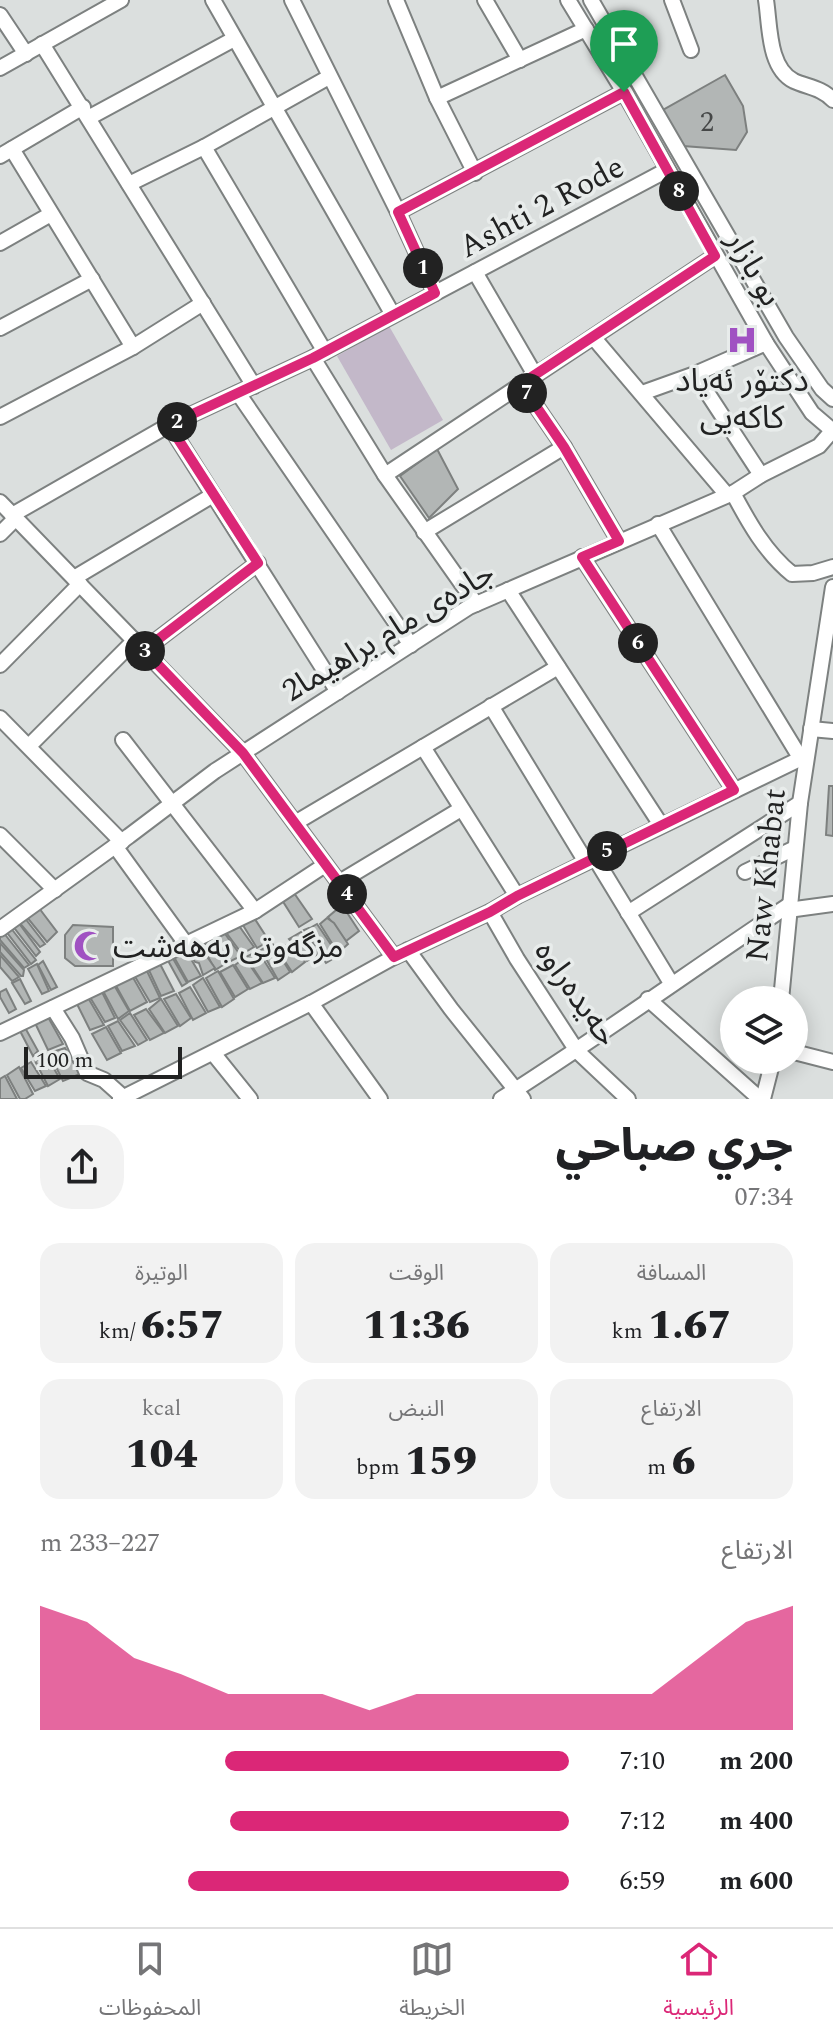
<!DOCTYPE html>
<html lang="ar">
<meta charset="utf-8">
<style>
:root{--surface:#fff;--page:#f2f2f2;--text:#202124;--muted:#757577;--line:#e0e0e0;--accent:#db2777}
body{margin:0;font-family:Spectral,"Noto Sans Arabic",serif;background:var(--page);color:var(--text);direction:rtl;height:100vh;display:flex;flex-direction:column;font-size:30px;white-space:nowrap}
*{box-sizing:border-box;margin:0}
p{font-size:26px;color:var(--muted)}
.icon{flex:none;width:44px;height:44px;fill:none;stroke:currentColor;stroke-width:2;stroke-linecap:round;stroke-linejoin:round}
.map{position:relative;height:1099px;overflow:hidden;direction:ltr}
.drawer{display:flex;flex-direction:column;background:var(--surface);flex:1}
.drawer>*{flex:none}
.controls{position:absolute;left:720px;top:986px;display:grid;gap:16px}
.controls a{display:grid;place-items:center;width:88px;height:88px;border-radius:50%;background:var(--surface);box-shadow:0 4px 20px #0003;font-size:40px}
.scale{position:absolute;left:24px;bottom:20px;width:158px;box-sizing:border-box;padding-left:8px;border:4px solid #212222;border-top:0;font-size:22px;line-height:28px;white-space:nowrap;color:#212222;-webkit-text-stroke:6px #e8eceb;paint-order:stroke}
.pin{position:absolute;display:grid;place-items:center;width:68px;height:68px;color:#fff;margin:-82px -34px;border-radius:50% 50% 50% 0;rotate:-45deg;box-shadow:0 0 8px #0007}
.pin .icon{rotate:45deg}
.km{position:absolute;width:40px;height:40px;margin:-20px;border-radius:50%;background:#222;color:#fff;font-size:22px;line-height:40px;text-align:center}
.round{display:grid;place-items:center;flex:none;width:84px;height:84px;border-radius:32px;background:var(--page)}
.head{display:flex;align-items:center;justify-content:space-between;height:136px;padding:0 40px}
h1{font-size:44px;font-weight:800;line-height:60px}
.figures{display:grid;grid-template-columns:repeat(3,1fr);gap:12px;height:136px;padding:8px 40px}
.figures div{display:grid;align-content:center;border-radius:20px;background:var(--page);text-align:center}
.figures b{font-size:40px;font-weight:800}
.figures small{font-size:22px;font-weight:400}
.figures p{font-size:22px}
.chart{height:224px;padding:16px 40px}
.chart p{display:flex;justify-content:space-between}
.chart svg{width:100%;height:144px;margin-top:8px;fill:var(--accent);opacity:.7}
ul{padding:0 40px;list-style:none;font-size:26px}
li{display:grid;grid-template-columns:128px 96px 1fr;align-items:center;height:60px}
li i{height:20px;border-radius:10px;background:var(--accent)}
.menu{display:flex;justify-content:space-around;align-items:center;height:112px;border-top:2px solid var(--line);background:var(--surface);font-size:22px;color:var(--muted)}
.menu a{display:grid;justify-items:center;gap:4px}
.menu .selected{color:var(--accent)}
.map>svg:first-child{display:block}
.green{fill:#c3b8c9}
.building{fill:#b2b6b5;stroke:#7d807f;stroke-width:2}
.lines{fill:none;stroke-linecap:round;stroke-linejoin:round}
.minor-casing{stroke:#7d8180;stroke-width:18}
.minor{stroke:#fff;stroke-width:14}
.route-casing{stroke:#fff;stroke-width:16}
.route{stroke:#db2777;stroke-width:10}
.labels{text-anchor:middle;stroke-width:7;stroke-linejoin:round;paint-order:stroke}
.number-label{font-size:28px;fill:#454747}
.street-label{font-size:32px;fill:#212222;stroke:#e8eceb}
.poi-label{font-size:32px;fill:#212222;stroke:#e8eceb}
</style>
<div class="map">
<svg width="833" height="1099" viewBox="0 0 833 1099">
<rect width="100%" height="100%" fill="#dbdfde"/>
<!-- green -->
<path class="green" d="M389,326L443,420L391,450L337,356Z"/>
<!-- building -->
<g class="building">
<path d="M725,75L743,106L747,132L736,150L683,146L663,110Z"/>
<path d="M437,449L458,489L429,518L400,476Z"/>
<path d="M829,786H833V836L826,835Z"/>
<path d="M294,893L312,919L299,927L282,900Z"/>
<path d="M342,905L359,931L346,941L328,917Z"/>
<path d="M39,908L57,932L47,942L26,916Z"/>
<path d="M253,916L269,941L257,948L241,922Z"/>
<path d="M24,917L45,944L40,947L18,921Z"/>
<path d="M327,918L334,923L348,944L338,953L320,924Z"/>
<path d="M18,922L40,952L36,956L12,925Z"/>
<path d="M237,923L254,947L242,954L225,931Z"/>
<path d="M317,924L336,952L330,956L310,928Z"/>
<path d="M73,925L113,927V966H75L65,958V935Z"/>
<path d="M10,927L36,960L31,964L5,930Z"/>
<path d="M309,928L331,960L326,963L304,930Z"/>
<path d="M223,931L241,956L227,963L212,936Z"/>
<path d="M3,932L29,965L24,968L0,940V933Z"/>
<path d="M301,932L318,954L307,961L289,939Z"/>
<path d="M213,941L225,964L215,970L202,945Z"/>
<path d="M291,942L305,962L292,972L278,951Z"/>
<path d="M0,943L24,970L23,976H21L0,952Z"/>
<path d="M272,943L290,972L278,980L261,950Z"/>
<path d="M198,944L215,968L203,975L199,963L195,962L187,949Z"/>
<path d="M258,951L275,978L263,983L246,957Z"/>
<path d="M188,954L201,976L188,982L174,957Z"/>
<path d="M0,955L7,963L19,977L12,981L0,967Z"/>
<path d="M171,955L187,983L182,986L166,957Z"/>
<path d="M245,958L262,983L250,989L235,965Z"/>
<path d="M43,961L57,987L51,990L38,965Z"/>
<path d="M159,962L174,991L161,996L147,966Z"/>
<path d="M37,964L49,991L42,994L28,969Z"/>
<path d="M233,965L248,989L235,997L220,972Z"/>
<path d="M146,969L160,998L150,1002L134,975Z"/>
<path d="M218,971L234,999L222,1007L206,978Z"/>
<path d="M131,974L147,1002L130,1011L115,984Z"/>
<path d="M203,978L220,1007L208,1012L193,985Z"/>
<path d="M20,979L31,1001L25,1004L12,983Z"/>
<path d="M114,985L129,1011L118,1019L102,989Z"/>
<path d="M190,987L206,1013L193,1020L179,993Z"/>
<path d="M6,989L16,1009L9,1013L0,997V992Z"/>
<path d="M101,990L115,1018L105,1022L88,994Z"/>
<path d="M176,994L191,1018L180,1026L164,999Z"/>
<path d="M87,996L104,1025L90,1030L75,1000Z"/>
<path d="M161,999L178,1026L165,1033L149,1009Z"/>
<path d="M146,1009L164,1033L150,1040L134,1015Z"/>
<path d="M130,1013L147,1040L138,1045L120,1020Z"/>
<path d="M48,1017L63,1044L48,1050L35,1023Z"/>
<path d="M118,1021L135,1046L122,1051L108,1026Z"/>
<path d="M23,1024L38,1051L33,1056L18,1027Z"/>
<path d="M106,1027L121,1053L107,1060L92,1034Z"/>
<path d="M65,1048L80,1074L63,1081L49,1053Z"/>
<path d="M46,1055L60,1079L48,1086L35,1061Z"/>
<path d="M31,1062L46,1086L35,1091L21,1068Z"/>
<path d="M19,1067L33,1094L25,1099H20L7,1075Z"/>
<path d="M5,1076L17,1099H0V1079Z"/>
</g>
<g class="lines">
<!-- minor casing -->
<g class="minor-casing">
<g id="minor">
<path d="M213,0L393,315"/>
<path d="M292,0L398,212L435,293"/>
<path d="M396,0L437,98L475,173"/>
<path d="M485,0L520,60"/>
<path d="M568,0L624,92L766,343L812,413L833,431"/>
<path d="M591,0L786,337L822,389L833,399"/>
<path d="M672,0L691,50"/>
<path d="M766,0C770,25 768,68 794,81C807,87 822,88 833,100"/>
<path d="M0,15L26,54"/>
<path d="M42,44L254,386"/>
<path d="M0,68L121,0"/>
<path d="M437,98L586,29"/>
<path d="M90,117L234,39"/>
<path d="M204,147L325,352"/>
<path d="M12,149L133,347"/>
<path d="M0,156L83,107"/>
<path d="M129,184L204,147L329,77"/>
<path d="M398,212L624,92"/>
<path d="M0,243L51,214"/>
<path d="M475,272L535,375"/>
<path d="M0,328L92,279"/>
<path d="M593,337L727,495"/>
<path d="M313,358L385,475L476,604"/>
<path d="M695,374L761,475"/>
<path d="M521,384L564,447L619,541"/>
<path d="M238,393L411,645"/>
<path d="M642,393L695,374L766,343"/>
<path d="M0,417L133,347L203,303"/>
<path d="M169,425L338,692"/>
<path d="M385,475L715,256"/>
<path d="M733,493C749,523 765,552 792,574L813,573L833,567"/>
<path d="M0,502L243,753L394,957"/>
<path d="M12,515L169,425L313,358L667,170"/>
<path d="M658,524L801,759"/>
<path d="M424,532L564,447"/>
<path d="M0,534L16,518"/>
<path d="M582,557L734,790"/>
<path d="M74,578L213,495"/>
<path d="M508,590L661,825"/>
<path d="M144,650L258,563"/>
<path d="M0,665L80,584"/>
<path d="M491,706L586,862"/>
<path d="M0,718L122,842"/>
<path d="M811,729L833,731"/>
<path d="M29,746L135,640"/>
<path d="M423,747L517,896"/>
<path d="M295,823L558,667"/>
<path d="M0,835L55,890"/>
<path d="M115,846L186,944"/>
<path d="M595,858L671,983"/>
<path d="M745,872L795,848"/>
<path d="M338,883L461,809"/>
<path d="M788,910L833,904"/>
<path d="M255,911L325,865"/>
<path d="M490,912L517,959L577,1051L628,1099"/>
<path d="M628,913L800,803"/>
<path d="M0,929L129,836L215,771L469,607L733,493L761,475L819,446L832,431"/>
<path d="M408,950L451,1009L523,1099"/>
<path d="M648,999L760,1099"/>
<path d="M781,1000L800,803L833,587"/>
<path d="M311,1003L380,1099"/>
<path d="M53,1008L72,1038L87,1073L104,1080L123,1097"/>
<path d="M0,1033L255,911L123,740"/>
<path d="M794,1052L833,1062"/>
<path d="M213,1053L250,1099"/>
<path d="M120,1099L311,1003L394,957L490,912L517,896L806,756"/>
<path d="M501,1099C599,1037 693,969 789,905"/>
<path d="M763,1099L773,1060"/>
</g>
</g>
<!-- minor -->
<use href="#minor" class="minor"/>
</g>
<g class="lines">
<!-- route casing -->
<g class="route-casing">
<path id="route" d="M624,92L715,256L521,384L564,447L619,541L582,557L734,790L517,896L490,912L394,957L243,753L144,650L258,563L169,425L313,358L435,293L398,212Z"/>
</g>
<!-- route -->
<use href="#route" class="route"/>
</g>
<!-- icons -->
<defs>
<g id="hospital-bare" transform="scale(2.4)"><path d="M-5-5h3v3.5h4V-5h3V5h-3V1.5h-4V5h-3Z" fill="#a051c2" stroke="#e8eceb" stroke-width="2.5" paint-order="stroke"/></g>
<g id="mosque-bare" transform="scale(2.4)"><path d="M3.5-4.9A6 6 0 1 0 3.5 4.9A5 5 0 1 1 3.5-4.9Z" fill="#a051c2" stroke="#e8eceb" stroke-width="2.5" paint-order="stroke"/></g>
</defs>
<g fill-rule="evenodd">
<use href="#hospital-bare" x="742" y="340"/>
<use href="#mosque-bare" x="89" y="946"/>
</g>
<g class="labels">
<!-- number labels -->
<g class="number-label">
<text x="707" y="131">2</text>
</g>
<!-- street labels -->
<g class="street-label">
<text transform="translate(541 206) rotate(-28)" y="11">Ashti 2 Rode</text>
<text transform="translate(755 268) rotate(61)" y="11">بو بازار</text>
<text transform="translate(388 631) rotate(-31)" y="11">جادەی مام براهیما2</text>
<text transform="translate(765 875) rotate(-84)" y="11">Naw Khabat</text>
<text transform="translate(577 993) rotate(55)" y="11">حەیدەراوە</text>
</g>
<!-- poi labels -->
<g class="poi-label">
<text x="742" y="391">دکتۆر ئەیاد<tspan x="742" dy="37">کاکەیی</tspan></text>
<text x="113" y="957" text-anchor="start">مزگەوتی بەهەشت</text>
</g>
</g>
</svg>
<div class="controls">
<a><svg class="icon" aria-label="layers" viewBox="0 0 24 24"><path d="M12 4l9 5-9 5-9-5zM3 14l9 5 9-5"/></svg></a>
</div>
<div class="scale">100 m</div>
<div class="pin" style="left:624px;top:92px;background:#1e9e55"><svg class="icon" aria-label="arrive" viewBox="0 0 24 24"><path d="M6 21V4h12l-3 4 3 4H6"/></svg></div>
<b class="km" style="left:423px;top:268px">1</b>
<b class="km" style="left:177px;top:422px">2</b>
<b class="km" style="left:145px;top:651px">3</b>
<b class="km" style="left:347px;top:894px">4</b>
<b class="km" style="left:607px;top:851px">5</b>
<b class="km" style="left:638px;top:643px">6</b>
<b class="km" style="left:527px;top:393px">7</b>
<b class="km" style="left:679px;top:191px">8</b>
</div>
<section class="drawer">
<div class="head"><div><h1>جري صباحي</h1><p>07:34</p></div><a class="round"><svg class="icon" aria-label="share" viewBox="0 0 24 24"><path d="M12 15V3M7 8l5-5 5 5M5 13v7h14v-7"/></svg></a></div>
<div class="figures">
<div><p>المسافة</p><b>1.67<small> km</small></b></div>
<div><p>الوقت</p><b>11:36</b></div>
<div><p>الوتيرة</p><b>6:57<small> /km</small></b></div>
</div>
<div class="figures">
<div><p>الارتفاع</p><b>6<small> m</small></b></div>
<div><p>النبض</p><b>159<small> bpm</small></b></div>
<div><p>kcal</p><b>104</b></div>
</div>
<div class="chart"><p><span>الارتفاع</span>227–233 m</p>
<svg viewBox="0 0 160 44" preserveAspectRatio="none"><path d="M0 44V6L10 11L20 22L30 27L40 33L50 33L60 33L70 38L80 33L90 33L100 33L110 33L120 33L130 33L140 22L150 11L160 6V44z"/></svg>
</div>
<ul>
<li><b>200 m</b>7:10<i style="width:65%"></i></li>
<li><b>400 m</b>7:12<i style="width:64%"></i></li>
<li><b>600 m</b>6:59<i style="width:72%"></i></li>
</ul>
</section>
<nav class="menu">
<a class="selected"><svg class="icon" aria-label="home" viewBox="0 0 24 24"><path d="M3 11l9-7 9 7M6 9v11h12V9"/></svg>الرئيسية</a>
<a><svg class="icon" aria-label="map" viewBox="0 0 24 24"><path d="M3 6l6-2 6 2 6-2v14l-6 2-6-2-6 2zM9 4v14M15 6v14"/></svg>الخريطة</a>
<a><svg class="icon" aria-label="saved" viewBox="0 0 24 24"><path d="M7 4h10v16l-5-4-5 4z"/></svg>المحفوظات</a>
</nav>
